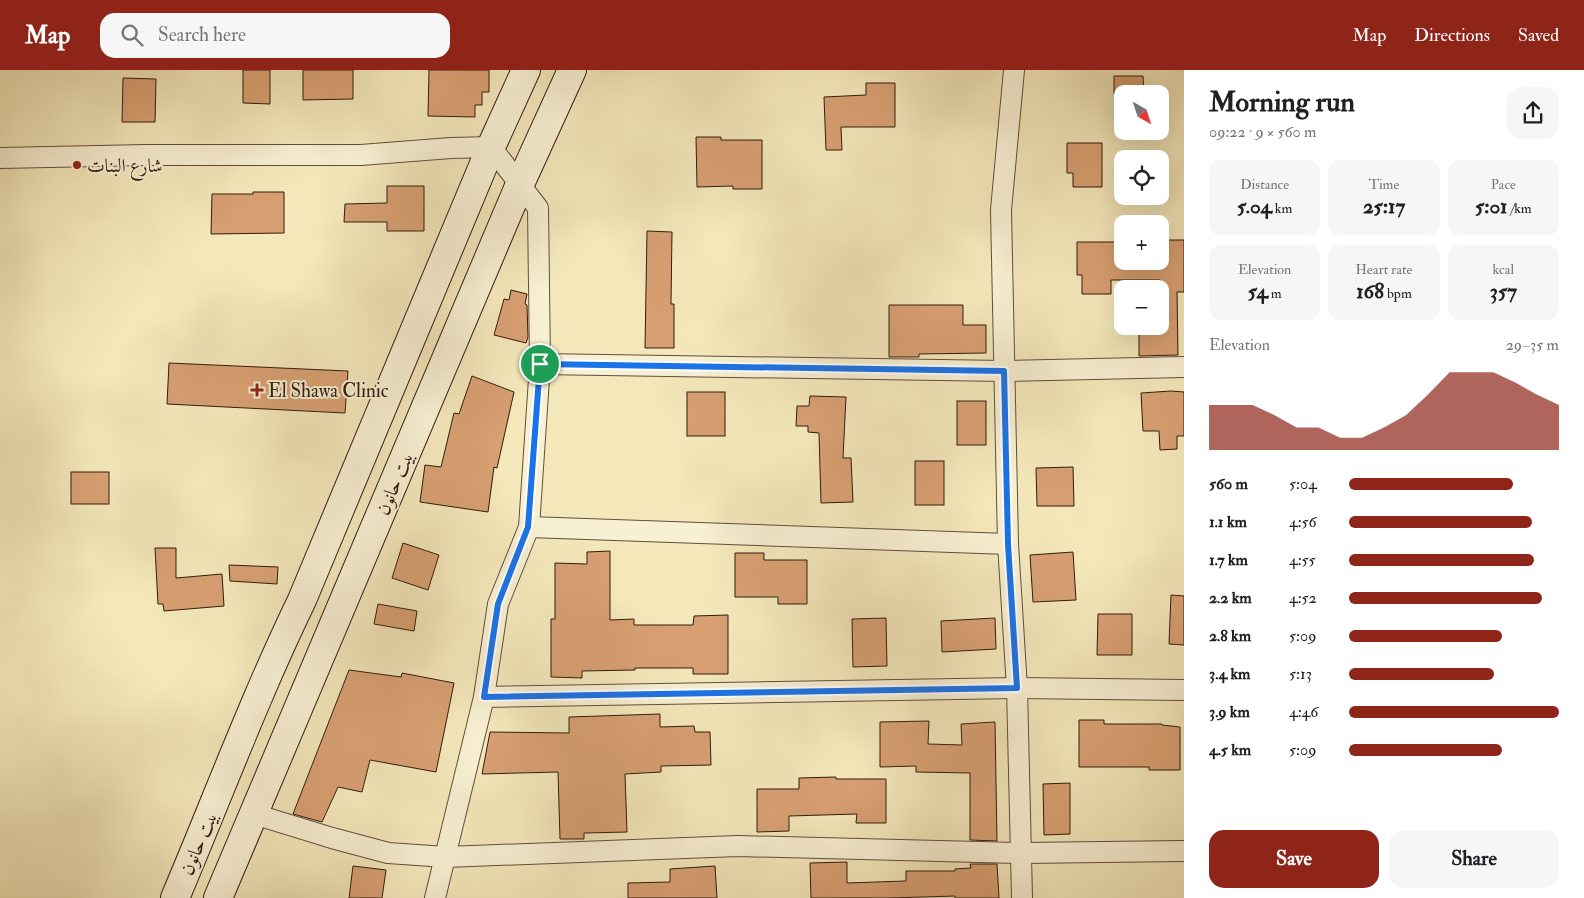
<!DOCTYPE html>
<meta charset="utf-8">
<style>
:root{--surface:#fff;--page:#f6f6f6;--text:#202124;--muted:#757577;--accent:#8f2418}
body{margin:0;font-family:"IM FELL Double Pica",Amiri,serif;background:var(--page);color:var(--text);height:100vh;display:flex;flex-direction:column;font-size:19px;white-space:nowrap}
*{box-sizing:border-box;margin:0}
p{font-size:16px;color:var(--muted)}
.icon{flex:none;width:28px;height:28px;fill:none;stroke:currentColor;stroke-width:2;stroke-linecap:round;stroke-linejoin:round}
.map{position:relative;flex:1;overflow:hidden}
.panel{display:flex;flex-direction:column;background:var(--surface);width:400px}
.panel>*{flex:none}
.needle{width:32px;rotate:141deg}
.controls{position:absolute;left:1114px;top:15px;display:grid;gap:10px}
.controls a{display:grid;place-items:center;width:55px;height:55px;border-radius:10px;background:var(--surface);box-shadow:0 5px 20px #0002;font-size:25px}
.pin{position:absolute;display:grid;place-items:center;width:42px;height:42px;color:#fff;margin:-21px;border:2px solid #fff;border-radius:50%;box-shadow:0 1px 5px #0007}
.round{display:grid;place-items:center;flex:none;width:52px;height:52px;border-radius:15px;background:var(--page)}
.headline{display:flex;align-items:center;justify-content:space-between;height:85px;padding:0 25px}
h1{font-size:28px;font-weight:700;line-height:38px}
.metrics{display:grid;grid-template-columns:repeat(3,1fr);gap:8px;height:85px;padding:5px 25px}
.metrics div{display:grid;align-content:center;border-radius:12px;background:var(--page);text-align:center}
.metrics b{font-size:21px;font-weight:700}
.metrics small{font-size:14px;font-weight:400}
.metrics p{font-size:14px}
.chart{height:140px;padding:10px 25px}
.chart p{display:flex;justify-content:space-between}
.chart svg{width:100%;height:90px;margin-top:5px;fill:var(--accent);opacity:.7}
.cta{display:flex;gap:10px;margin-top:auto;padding:10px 25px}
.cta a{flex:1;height:58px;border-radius:15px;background:var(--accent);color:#fff;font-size:20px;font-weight:700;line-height:58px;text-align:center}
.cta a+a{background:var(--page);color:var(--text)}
ul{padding:0 25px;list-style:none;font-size:16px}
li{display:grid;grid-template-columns:80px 60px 1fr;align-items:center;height:38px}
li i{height:12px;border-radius:6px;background:var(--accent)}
header{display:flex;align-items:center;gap:30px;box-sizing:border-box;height:70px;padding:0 25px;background:var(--accent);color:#fff}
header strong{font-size:24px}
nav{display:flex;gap:28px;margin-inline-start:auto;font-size:18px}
.search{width:350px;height:45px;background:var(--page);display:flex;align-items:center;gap:12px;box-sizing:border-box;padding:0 18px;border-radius:15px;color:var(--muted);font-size:19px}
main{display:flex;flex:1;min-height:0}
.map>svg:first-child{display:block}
.building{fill:#d8a072;stroke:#301a11}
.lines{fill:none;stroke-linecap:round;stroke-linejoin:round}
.street-casing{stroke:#614e3c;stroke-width:22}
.secondary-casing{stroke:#301a11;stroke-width:30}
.street{stroke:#f8f0d3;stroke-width:20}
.secondary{stroke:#f8f0d3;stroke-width:28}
.route-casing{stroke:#fff;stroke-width:10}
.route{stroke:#1a73e8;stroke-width:6}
.poi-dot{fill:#8f2418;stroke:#f8f0d3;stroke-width:2}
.labels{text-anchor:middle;stroke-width:4;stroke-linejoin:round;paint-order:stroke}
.poi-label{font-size:19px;fill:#301a11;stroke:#f8f0d3;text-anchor:start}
.street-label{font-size:19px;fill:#301a11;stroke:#f8f0d3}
</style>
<header>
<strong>Map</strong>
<div class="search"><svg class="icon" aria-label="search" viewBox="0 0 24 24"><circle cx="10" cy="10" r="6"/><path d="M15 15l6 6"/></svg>Search here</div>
<nav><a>Map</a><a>Directions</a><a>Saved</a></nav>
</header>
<main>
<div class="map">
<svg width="1184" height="828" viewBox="0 0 1184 828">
<rect width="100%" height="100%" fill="#f4e8bb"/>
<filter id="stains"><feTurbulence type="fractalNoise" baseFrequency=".004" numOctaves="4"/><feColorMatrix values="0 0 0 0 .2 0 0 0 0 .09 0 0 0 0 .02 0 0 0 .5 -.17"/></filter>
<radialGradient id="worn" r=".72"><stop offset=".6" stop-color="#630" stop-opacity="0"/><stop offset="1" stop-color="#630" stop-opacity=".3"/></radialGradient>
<!-- building -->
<g class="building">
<path d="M243,0H270V34L243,33Z"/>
<path d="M303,0H353V29L303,30Z"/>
<path d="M429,0H489V22H482V35H475V47L428,46Z"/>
<path d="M1114,6H1143L1144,24H1114Z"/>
<path d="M123,8L156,9L155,52H122Z"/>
<path d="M866,13H895V57H841L842,80H826L824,27L866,25Z"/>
<path d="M696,67H721V70H762V119H733V116L697,117Z"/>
<path d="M1067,73H1102V117H1073V103H1067Z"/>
<path d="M387,116H424V161H387V152H344L345,134L387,133Z"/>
<path d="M253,122H284V163L211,164L212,124H253Z"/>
<path d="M647,161L672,162L671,234H674V278H645Z"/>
<path d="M1167,170H1184V222H1177L1178,285L1139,286V256H1160V210H1111V224H1082V205H1077V172H1122V191H1164V189H1167Z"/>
<path d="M511,220L527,224L525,234L527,235L528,267L526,273L494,265L504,229L509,230Z"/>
<path d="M889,235H963V255H986V283L919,284V287H889Z"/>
<path d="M169,293L348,301L345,343L167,334Z"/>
<path d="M472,306L514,322L497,398L494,397L488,442L420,432L425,395L441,397L454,343L459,344Z"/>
<path d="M1171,321L1184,322V366H1177V379L1160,380L1159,361H1143L1141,323Z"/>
<rect x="687" y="322" width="38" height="44"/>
<path d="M810,326L846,327L843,388H851L853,432L821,433L819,363L808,362V356H796L797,336H809Z"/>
<rect x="957" y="331" width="29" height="44"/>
<rect x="915" y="391" width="29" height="44"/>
<path d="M1073,397L1074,436H1037L1036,398Z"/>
<rect x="71" y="402" width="38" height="32"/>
<path d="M403,473L439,485L428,520L392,508Z"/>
<path d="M155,478H176V508L222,504L224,536L164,541L163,534H158Z"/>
<path d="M610,481V550L634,549V555H693L694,546L728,545V604H693V598H635V600L582,601V608L551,607V549H555V493L587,494V482Z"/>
<path d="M1073,482L1076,530L1033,532L1030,485Z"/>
<path d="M735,483H764V490H807V534H778V527H735Z"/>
<path d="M229,495L278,497L277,514L230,511Z"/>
<path d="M1171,525L1184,526V575L1169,574Z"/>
<path d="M378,534L417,541L414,561L374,554Z"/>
<path d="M1098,544H1132V585H1097Z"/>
<path d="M886,548L887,596L853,597L852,549Z"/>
<path d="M995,548L996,579L942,582L941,551Z"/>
<path d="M349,600L401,607L402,603L454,613L436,702L370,690L362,722L338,717L322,752L293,744Z"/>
<path d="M660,644V657L694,656L695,662H710L711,695L661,696V702L625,704L627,762L584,763V769H560L558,702L482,704L490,662L569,663V647Z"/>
<path d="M1079,650H1104V654H1162V655L1180,657V700H1149V697H1079Z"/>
<path d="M929,651L928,674L962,675L961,654L995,652L997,771L970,770V703L916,702V696L880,697V652Z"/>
<path d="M836,707V709H886V753H856L857,744L789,746V761L757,762V719H799V708Z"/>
<path d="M1070,713V764L1044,765L1043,714Z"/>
<path d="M847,792V813L906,811V801H955V799L971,798L970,794H997L999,828H955V826L890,828H811L810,793Z"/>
<path d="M353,796L386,800L382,828H349Z"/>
<path d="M715,796L717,828H628V813L670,812V799Z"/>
</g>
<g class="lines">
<!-- street casing -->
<g class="street-casing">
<g id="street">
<path d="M1014,0L1001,140L1008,474L1017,618L1022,828"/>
<path d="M0,88L146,85H361L451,78L491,77L538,138L540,294L529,457L498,534L484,627L435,828"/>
<path d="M540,294L1004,301L1184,297"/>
<path d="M529,457L1008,474"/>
<path d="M484,627L1017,618L1184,620"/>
<path d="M254,744L332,768L388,783L446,787L738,776L1022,783L1184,781"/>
</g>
</g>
<!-- secondary casing -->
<g class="secondary-casing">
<g id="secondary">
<path d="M175,828C217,729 255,627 302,530L491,77L526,0"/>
<path d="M218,828L520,114L572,0"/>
</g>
</g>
<!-- street -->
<use href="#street" class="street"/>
<!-- secondary -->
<use href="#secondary" class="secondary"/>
</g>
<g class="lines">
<!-- route casing -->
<g class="route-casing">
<path id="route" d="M540,294L1004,301L1008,474L1017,618L484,627L498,534L528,457Z"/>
</g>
<!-- route -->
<use href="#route" class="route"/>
</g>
<!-- markers -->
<g class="poi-dot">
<circle cx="77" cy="95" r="5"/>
<path d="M254.5 312.5h5v5h5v5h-5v5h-5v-5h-5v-5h5z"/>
</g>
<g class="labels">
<!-- poi labels -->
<g class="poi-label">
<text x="87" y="102">شارع البنات</text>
<text x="268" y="327">El Shawa Clinic</text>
</g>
<!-- street labels -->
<g class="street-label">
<text transform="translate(394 413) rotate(-67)" y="7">بيت حانون</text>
<text transform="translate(198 773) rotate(-67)" y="7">بيت حانون</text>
</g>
</g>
<rect width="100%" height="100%" filter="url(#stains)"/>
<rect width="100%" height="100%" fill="url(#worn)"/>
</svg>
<div class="controls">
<a><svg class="needle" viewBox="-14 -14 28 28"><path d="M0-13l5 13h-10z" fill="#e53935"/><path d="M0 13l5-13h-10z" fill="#757577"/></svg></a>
<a><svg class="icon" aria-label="locate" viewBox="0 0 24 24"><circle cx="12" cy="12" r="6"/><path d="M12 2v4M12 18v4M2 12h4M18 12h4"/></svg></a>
<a>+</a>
<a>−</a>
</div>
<div class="pin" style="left:540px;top:294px;background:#1e9e55"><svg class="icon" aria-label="arrive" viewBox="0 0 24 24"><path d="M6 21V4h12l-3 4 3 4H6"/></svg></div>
</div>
<section class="panel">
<div class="headline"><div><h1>Morning run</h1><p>09:22 · 9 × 560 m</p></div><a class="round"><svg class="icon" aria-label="share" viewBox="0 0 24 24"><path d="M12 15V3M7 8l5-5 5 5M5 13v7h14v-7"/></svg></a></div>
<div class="metrics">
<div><p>Distance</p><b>5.04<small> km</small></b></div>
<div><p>Time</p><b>25:17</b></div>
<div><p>Pace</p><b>5:01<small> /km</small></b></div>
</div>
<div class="metrics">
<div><p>Elevation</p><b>54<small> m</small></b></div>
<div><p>Heart rate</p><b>168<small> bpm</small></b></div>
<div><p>kcal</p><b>357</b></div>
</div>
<div class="chart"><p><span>Elevation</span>29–35 m</p>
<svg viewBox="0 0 160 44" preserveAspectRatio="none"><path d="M0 44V22L10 22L20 22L30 27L40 33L50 33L60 38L70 38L80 33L90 27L100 17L110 6L120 6L130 6L140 11L150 17L160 22V44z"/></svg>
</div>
<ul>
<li><b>560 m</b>5:04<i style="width:78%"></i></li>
<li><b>1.1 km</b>4:56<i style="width:87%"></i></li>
<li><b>1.7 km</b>4:55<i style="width:88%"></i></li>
<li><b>2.2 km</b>4:52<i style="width:92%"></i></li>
<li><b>2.8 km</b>5:09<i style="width:73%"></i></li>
<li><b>3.4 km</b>5:13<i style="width:69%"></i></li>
<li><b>3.9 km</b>4:46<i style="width:100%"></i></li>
<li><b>4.5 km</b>5:09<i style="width:73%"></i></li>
</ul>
<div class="cta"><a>Save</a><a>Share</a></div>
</section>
</main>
